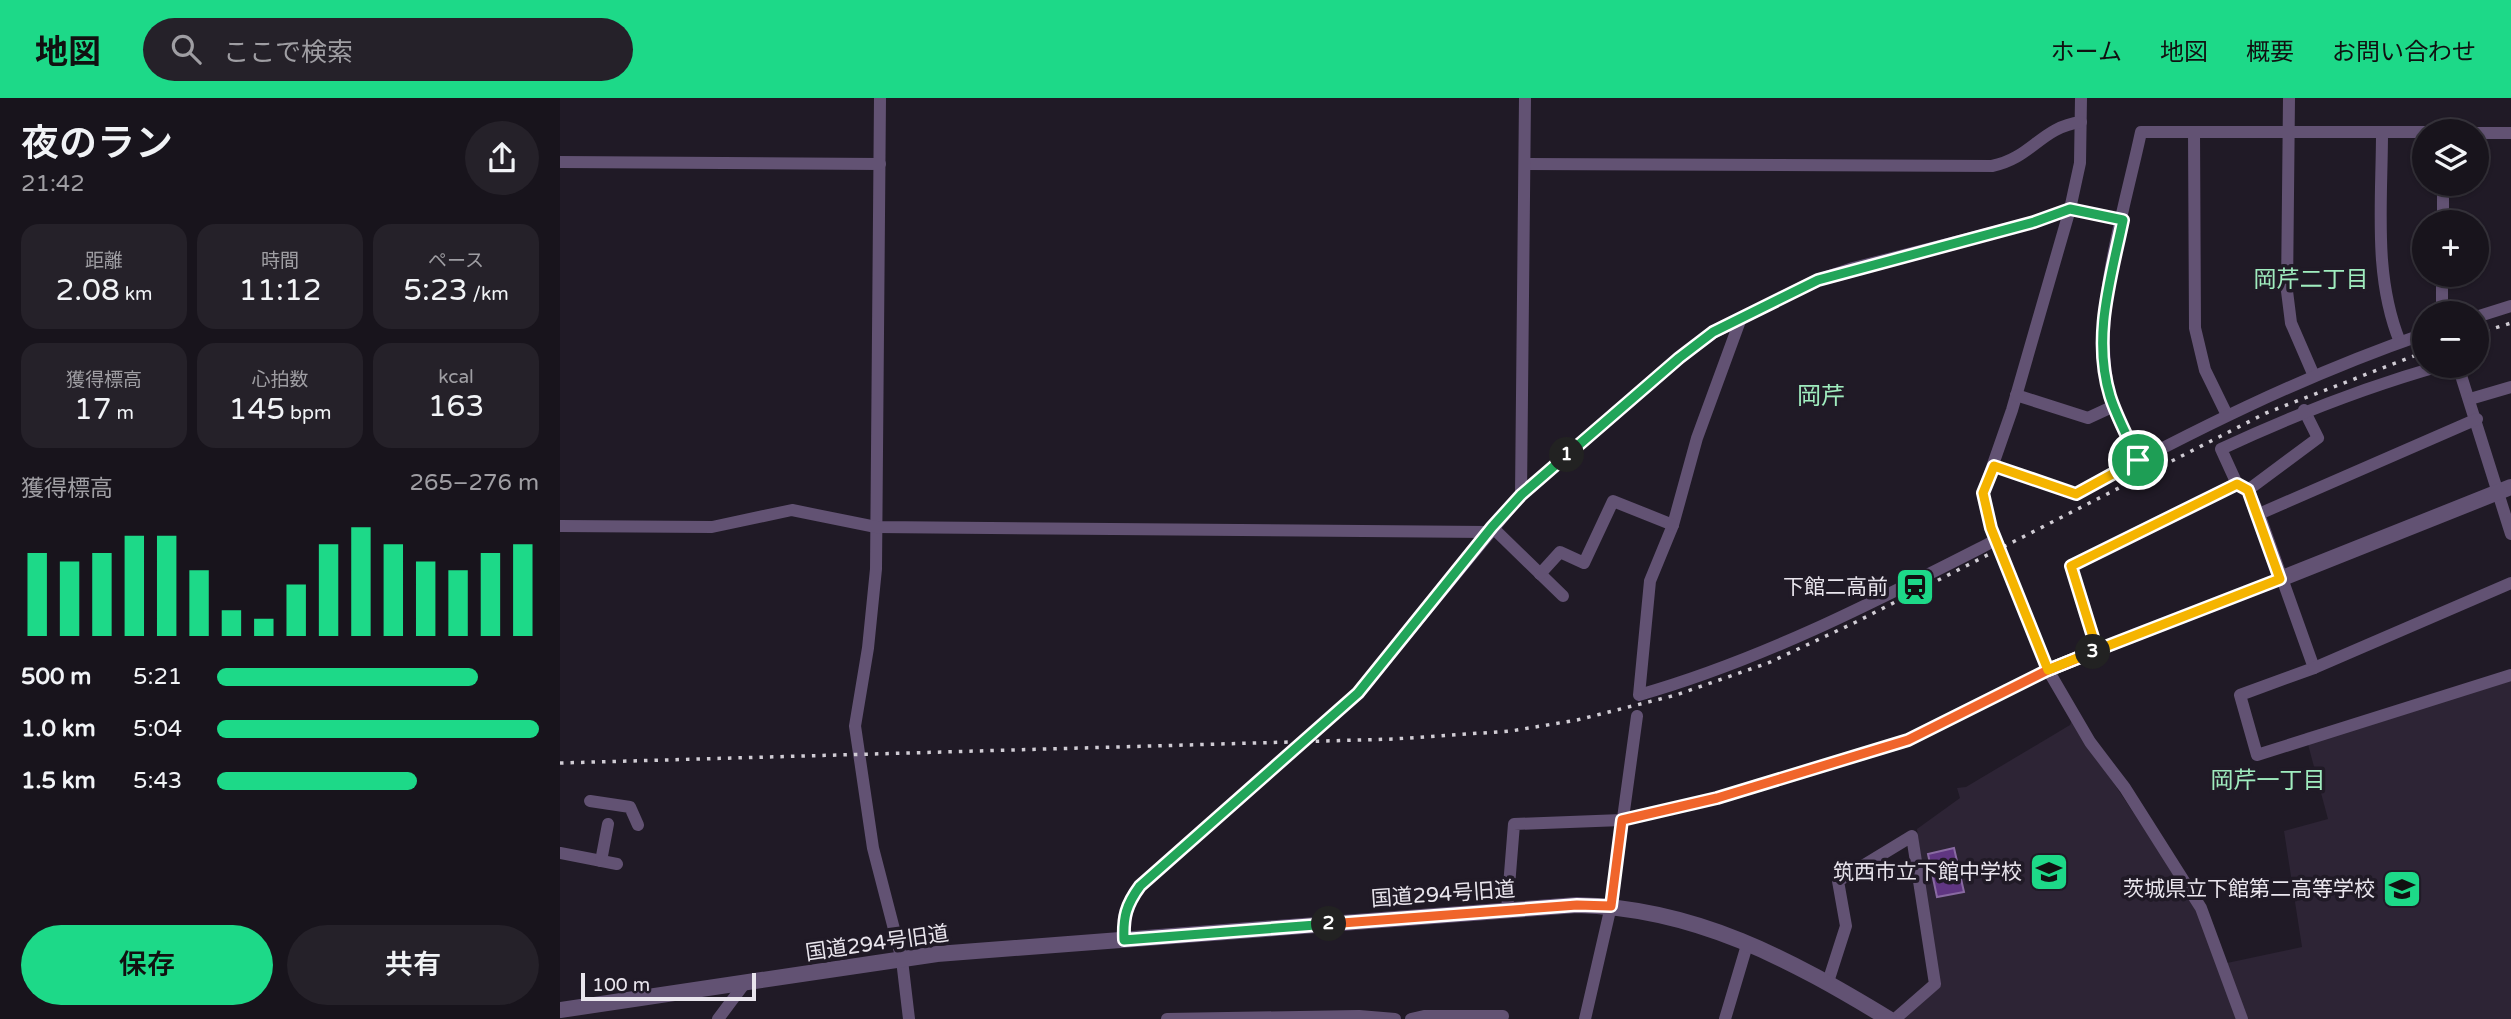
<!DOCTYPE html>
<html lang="ja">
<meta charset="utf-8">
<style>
:root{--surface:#18141c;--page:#252129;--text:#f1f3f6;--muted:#9f9ea3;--line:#36333b;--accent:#1dd988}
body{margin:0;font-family:"Varela Round","Noto Sans JP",sans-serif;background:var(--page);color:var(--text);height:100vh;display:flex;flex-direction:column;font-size:26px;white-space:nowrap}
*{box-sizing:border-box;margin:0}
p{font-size:23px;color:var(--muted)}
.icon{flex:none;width:38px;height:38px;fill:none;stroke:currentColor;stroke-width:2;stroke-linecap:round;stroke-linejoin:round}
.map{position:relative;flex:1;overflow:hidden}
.panel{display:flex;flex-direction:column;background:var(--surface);width:560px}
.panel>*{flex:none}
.controls{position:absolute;left:1852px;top:21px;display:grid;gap:14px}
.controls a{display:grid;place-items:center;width:77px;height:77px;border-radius:50%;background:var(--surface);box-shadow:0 2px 5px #0004,0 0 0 2px var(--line);font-size:35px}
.scale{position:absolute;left:21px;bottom:18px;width:175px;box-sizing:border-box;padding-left:7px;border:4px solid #e9e5ed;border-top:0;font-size:19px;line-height:24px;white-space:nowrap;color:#e9e5ed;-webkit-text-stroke:5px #201a26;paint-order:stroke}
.pin{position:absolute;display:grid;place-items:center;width:60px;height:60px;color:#fff;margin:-30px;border:4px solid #fff;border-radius:50%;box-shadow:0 2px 7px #0007}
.km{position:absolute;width:35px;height:35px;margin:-18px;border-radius:50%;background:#222;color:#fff;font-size:19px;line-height:35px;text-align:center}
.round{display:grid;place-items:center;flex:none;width:74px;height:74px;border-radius:37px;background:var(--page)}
.summary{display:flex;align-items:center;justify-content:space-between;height:119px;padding:0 21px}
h1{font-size:38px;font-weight:600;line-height:52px}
.figures{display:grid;grid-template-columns:repeat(3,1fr);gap:10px;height:119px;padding:7px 21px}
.figures div{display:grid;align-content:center;border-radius:18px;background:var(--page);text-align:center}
.figures b{font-size:30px;font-weight:600}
.figures small{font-size:19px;font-weight:400}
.figures p{font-size:19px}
.chart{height:196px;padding:14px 21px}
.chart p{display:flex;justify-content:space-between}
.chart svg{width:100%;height:126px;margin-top:7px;stroke:var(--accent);stroke-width:6}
.button{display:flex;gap:14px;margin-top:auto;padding:14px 21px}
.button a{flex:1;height:80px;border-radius:42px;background:var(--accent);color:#111;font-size:28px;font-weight:600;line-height:80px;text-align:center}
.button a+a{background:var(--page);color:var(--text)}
ul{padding:0 21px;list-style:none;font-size:23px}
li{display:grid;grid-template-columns:112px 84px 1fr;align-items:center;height:52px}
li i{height:18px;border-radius:9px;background:var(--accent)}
header{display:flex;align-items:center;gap:42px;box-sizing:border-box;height:98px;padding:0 35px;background:var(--accent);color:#111}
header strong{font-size:33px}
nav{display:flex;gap:38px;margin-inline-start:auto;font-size:24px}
.search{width:490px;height:63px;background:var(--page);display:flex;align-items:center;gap:18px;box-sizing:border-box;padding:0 24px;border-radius:38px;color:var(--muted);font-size:26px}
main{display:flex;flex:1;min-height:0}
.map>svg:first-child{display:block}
.built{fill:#2d2435}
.water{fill:#603682;stroke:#896aa2;stroke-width:2}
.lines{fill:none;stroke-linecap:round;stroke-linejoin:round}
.minor{stroke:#625273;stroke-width:12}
.tertiary{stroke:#625273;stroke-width:16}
.rail{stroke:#d0ccd4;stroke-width:3.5;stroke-dasharray:3.5 7;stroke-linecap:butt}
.split-1-casing{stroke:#fff;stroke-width:14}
.split-2-casing{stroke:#fff;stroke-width:14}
.split-3-casing{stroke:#fff;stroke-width:14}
.split-4-casing{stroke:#fff;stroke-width:14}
.split-1{stroke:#22a559;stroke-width:9}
.split-2{stroke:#22a559;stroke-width:9}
.split-3{stroke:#f0652b;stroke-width:9}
.split-4{stroke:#f5b400;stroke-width:9}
.labels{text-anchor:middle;stroke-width:7;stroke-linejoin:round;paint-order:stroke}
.poi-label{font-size:21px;fill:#e9e5ed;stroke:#201a26;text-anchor:end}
.street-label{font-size:21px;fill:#e9e5ed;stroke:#201a26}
.neighbourhood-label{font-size:23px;fill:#a0edbf;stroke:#201a26}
.quarter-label{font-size:24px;fill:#a0edbf;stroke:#201a26}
</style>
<header>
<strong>地図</strong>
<div class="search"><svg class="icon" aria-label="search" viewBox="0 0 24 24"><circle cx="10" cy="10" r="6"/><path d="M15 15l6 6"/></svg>ここで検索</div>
<nav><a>ホーム</a><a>地図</a><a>概要</a><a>お問い合わせ</a></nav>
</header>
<main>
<section class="panel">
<div class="summary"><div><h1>夜のラン</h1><p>21:42</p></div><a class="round"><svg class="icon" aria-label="share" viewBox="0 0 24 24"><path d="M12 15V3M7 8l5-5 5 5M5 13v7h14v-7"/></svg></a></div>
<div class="figures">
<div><p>距離</p><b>2.08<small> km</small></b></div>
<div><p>時間</p><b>11:12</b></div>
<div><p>ペース</p><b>5:23<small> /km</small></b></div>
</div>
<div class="figures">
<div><p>獲得標高</p><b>17<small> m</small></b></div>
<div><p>心拍数</p><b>145<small> bpm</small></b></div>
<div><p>kcal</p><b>163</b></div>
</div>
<div class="chart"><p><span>獲得標高</span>265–276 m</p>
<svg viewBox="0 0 160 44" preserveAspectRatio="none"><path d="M5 44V15M15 44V18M25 44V15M35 44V9M45 44V9M55 44V21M65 44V35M75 44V38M85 44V26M95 44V12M105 44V6M115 44V12M125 44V18M135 44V21M145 44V15M155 44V12"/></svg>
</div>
<ul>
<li><b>500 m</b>5:21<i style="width:81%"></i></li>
<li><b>1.0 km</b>5:04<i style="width:100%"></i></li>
<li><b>1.5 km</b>5:43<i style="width:62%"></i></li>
</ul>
<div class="button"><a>保存</a><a>共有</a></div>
</section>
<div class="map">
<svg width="1951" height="921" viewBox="0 0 1951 921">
<rect width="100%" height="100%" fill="#201a26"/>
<!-- built -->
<g class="built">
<path d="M1951,579V921H1685L1667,865L1742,849L1724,733L1768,721L1745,635Z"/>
<path d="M1512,622L1637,811L1676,921H1344L1378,891L1357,731L1400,700L1397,690L1406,689L1510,627Z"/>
</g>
<!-- water -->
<path class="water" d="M1394,750L1404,794L1377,799L1368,756Z"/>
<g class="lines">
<!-- minor -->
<g class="minor">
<path d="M320,0L316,471L308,550L295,628L313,750L342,862L349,921"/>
<path d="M1521,0L1520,65L1510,111L1452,312L1423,395L1431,431L1488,572L1530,644L1565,690L1641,810L1682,921"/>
<path d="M1729,0L1727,193L1731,225L1754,278"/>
<path d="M1634,34L1635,230L1645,272L1667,317"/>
<path d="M1822,34C1822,105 1813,178 1840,244"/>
<path d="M1916,35H1951"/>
<path d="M0,64L320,66"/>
<path d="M966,66L1432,68C1472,60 1481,29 1521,24"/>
<path d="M1883,124V86"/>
<path d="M1882,215V177"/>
<path d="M1916,219L1951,208"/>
<path d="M1181,220L1137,340L1113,427L1090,483L1079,597C1205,561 1320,501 1436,442"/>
<path d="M1898,268L1951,436"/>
<path d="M1456,297L1528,320L1554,308"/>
<path d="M1910,301L1951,289"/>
<path d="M1917,321L1699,416L1754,570L1680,597L1697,657L1951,577"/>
<path d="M1578,362C1568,340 1554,317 1549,293C1531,213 1564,114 1581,34H1864"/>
<path d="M1434,368L1516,396C1628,335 1742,278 1864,236"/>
<path d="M961,397L965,0"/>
<path d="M1699,416L1688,392L1758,340L1744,312"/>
<path d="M0,428L152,429L232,412L316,429L927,434"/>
<path d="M932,429L1003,498"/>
<path d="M980,476L1000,454L1024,465L1053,403L1113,427"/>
<path d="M1537,552L1511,468L1677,386L1661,351C1734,317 1802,290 1880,268"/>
<path d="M1754,570L1951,485"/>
<path d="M30,703L70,709L78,727"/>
<path d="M0,755L57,766"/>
<path d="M41,763L48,726"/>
<path d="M947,813L954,726L1062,722L1157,700L1348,642L1488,572L1720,481"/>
<path d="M564,842C563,819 566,806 580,788L798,595L961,397L1119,260L1153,235L1258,182L1293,170L1474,124L1510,111L1563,122"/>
<path d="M1268,884L1286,828L1278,783L1352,738L1375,886L1335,921"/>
<path d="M158,921L185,885"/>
<path d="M607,921L799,918L835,921"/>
<path d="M851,921L864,918H943L942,921"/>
<path d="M1025,921L1051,808L1077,618"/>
<path d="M1165,921L1187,847"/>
</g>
<!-- tertiary -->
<g class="tertiary">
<path d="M1720,481L1951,389"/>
<path d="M0,912L377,856L1017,807C1136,810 1230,861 1329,921"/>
</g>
<!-- rail -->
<g class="rail">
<path d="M1916,236L1951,225"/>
<path d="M0,665L834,641L951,633L1017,622L1116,597L1208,565L1296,524L1706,315L1864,254"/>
</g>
</g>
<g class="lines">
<!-- split-1 casing -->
<g class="split-1-casing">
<path id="split-1" d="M1007,357L1119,260L1153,234L1258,182L1474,124L1510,111L1563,122C1551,180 1532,239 1550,298C1557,320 1569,341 1578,362"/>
</g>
<!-- split-2 casing -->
<g class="split-2-casing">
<path id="split-2" d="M769,826L564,842C563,819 566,807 580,788L798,595L932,429L961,397L1007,357"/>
</g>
<!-- split-3 casing -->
<g class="split-3-casing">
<path id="split-3" d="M769,826L1017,807L1051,808L1062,722L1157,700L1348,642L1488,572L1533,554"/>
</g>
<!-- split-4 casing -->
<g class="split-4-casing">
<path id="split-4" d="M1533,554L1537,552L1720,481L1688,392L1677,386L1511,468L1537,552L1488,572L1431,430L1423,395L1434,368L1516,396L1578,362"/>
</g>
<!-- split-1 -->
<use href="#split-1" class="split-1"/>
<!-- split-2 -->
<use href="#split-2" class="split-2"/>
<!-- split-3 -->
<use href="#split-3" class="split-3"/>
<!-- split-4 -->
<use href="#split-4" class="split-4"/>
</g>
<!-- icons -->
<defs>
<g id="station-square" transform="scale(2.0125)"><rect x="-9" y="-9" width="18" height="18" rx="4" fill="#1dd988" stroke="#201a26"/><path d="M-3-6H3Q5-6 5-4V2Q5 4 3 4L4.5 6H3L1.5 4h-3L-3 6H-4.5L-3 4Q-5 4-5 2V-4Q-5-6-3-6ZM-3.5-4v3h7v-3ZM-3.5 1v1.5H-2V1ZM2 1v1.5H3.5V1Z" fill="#111"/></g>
<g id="school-square" transform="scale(2.0125)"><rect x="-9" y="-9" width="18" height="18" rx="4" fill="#1dd988" stroke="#201a26"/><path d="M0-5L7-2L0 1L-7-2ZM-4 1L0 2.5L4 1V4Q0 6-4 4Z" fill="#111"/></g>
</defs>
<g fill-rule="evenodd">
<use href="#station-square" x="1355" y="489"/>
<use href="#school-square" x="1489" y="774"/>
<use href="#school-square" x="1842" y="791"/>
</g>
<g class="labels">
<!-- poi labels -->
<g class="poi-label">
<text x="1328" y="496">下館二高前</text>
<text x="1462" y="781">筑西市立下館中学校</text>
<text x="1815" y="798">茨城県立下館第二高等学校</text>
</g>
<!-- street labels -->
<g class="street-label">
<text transform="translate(883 796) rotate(-4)" y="7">国道294号旧道</text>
<text transform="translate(317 845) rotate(-8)" y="7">国道294号旧道</text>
</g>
<!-- neighbourhood labels -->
<g class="neighbourhood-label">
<text x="1751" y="189">岡芹二丁目</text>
<text x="1708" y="690">岡芹一丁目</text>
</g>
<!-- quarter labels -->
<g class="quarter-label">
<text x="1261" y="306">岡芹</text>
</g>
</g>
</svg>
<div class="controls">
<a><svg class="icon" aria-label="layers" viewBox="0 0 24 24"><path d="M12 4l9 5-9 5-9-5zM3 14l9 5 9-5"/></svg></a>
<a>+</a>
<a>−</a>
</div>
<div class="scale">100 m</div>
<div class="pin" style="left:1578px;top:362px;background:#1e9e55"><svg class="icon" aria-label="arrive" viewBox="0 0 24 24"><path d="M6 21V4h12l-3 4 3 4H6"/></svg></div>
<b class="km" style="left:1007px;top:357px">1</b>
<b class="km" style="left:769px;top:826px">2</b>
<b class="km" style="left:1533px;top:554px">3</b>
</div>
</main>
